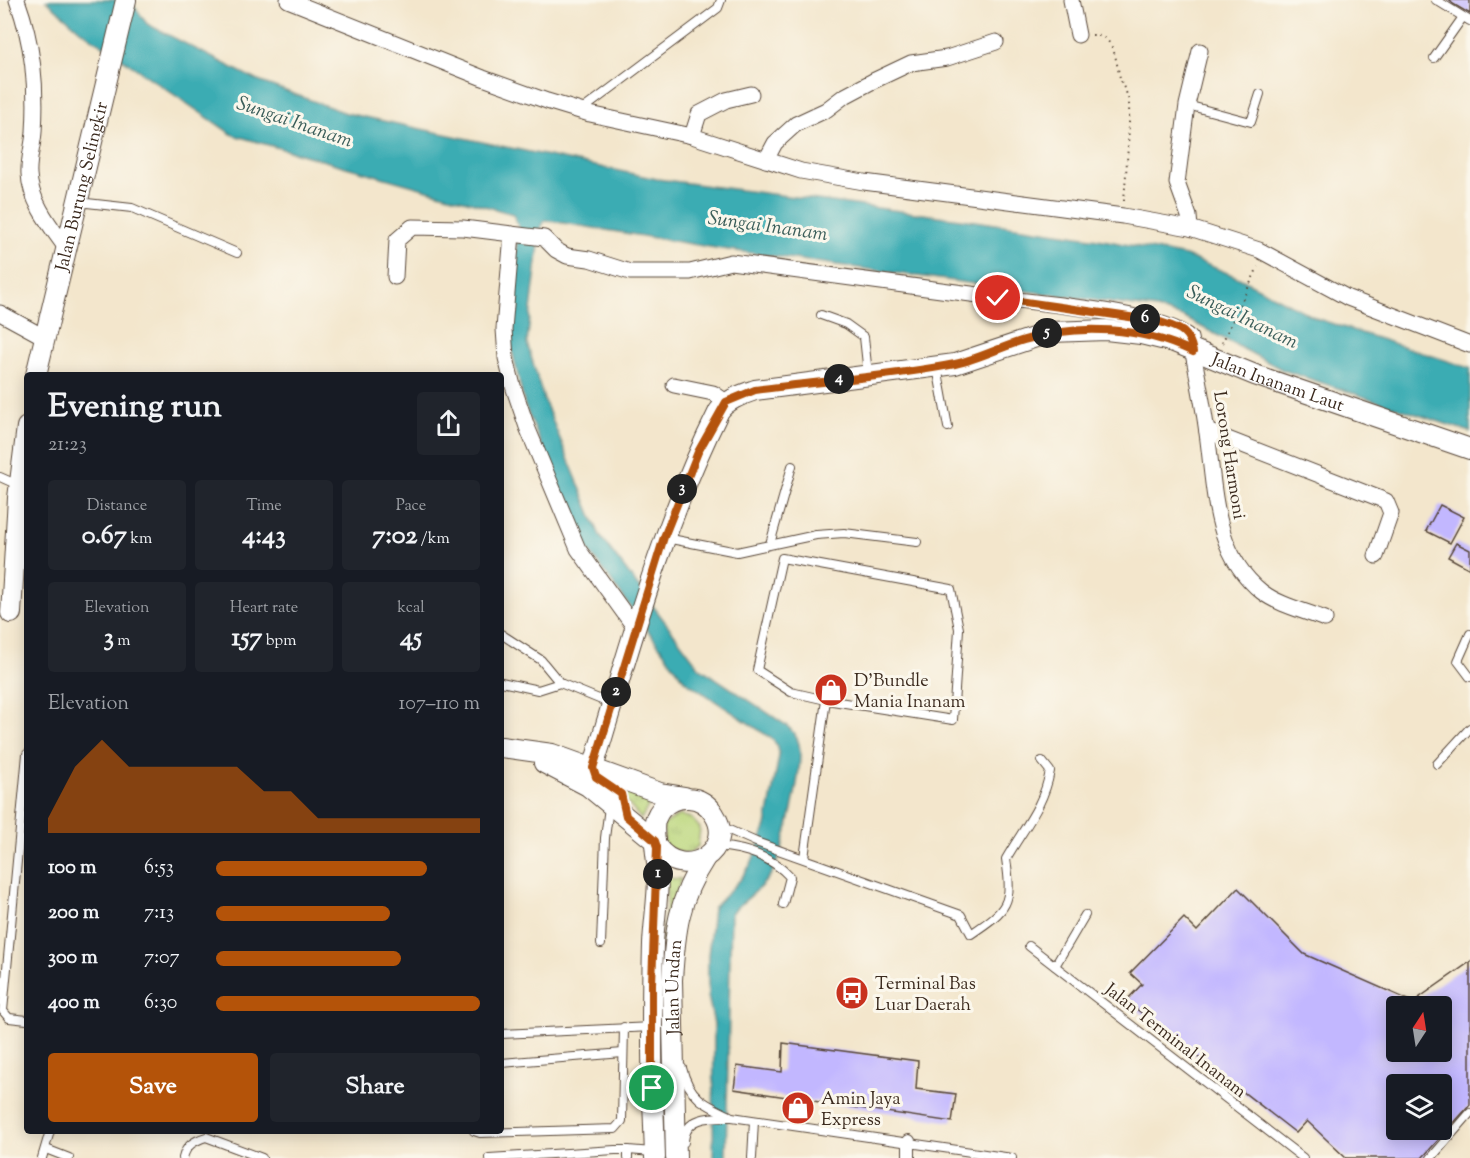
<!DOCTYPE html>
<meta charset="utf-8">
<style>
:root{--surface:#171b24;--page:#20242c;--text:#f1f3f6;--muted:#9ea1a6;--accent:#b45309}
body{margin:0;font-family:"Sorts Mill Goudy",serif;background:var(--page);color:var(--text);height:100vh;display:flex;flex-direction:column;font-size:22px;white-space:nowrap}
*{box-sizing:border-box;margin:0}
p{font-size:20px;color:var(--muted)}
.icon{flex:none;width:33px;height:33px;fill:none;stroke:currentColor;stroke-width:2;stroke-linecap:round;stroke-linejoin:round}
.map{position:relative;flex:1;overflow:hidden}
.side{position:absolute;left:24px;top:372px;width:480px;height:762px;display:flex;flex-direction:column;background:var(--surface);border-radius:6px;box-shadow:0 3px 15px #0003}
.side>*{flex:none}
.needle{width:39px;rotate:12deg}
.tools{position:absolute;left:1386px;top:996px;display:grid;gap:12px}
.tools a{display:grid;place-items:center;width:66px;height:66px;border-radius:6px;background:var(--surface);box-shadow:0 3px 15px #0003;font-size:30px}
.pin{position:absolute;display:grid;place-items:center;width:51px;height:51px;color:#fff;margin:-26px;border:3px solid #fff;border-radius:50%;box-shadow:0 2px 6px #0007}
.km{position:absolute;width:30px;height:30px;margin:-15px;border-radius:50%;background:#222;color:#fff;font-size:16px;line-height:30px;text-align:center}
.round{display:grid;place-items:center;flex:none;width:63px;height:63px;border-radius:6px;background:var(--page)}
.overview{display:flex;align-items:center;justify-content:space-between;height:102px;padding:0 24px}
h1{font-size:33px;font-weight:800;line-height:45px}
.metrics{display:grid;grid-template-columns:repeat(3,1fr);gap:9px;height:102px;padding:6px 24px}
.metrics div{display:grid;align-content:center;border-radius:6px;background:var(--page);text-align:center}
.metrics b{font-size:26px;font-weight:800}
.metrics small{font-size:16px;font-weight:400}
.metrics p{font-size:16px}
.chart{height:168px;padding:12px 24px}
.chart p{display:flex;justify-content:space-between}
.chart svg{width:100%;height:108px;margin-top:6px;fill:var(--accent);opacity:.7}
.action{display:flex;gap:12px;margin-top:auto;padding:12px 24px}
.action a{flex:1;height:69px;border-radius:6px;background:var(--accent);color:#fff;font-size:24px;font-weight:800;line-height:69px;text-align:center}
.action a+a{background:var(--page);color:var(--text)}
ul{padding:0 24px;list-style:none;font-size:20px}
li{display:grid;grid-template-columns:96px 72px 1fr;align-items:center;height:45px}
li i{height:15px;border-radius:8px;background:var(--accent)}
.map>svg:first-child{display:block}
.grass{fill:url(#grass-tufts);stroke:#7c804e;stroke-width:1.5}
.water{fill:#3aacb3;stroke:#3a6b68;stroke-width:1.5}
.building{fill:#c2b7ff;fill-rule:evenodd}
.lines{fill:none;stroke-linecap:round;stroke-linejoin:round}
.service-casing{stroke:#574638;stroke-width:10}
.pedestrian-casing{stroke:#574638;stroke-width:14}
.minor-casing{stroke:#574638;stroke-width:17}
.tertiary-casing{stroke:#574638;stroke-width:22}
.path{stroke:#574638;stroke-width:2;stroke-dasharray:1.5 4.5;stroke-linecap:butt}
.service{stroke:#fff;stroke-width:8}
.pedestrian{stroke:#fff;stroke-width:12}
.minor{stroke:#fff;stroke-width:15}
.tertiary{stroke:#fff;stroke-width:20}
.route-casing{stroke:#fff;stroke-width:12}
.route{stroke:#b45309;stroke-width:8}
.labels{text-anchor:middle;stroke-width:6;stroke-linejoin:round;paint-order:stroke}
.street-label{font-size:18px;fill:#3b2a1e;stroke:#fbf7ec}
.poi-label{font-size:18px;fill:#3b2a1e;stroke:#fbf7ec;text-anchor:start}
.water-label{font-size:20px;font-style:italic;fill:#3b5e5a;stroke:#fbf7ec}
</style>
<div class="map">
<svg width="1470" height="1158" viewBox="0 0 1470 1158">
<defs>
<pattern id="grass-tufts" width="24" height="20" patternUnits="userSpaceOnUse" patternTransform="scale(1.5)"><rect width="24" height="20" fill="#bcd77d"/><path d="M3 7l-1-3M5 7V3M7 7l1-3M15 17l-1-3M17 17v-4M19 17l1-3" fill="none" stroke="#a2b96c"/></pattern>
</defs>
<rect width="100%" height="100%" fill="#fbf7ec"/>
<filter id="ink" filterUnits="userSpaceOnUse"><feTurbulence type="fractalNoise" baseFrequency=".0167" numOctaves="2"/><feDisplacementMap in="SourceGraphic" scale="12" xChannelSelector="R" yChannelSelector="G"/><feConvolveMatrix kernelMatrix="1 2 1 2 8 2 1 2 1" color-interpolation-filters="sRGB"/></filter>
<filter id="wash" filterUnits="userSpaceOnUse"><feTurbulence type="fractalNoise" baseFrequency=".008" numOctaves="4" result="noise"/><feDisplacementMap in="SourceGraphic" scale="24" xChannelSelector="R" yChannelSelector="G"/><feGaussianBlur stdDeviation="1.35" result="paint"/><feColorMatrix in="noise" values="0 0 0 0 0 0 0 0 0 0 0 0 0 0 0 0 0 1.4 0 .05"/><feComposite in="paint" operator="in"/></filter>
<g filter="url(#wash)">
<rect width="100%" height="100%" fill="#f3e6cc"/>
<!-- grass -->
<g class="grass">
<path d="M600,779L650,803L641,819L625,800Z"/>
<path d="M679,815L691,818L700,828L698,846L688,854L665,848L663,825Z"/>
<path d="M665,878L681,879C651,969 665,1065 668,1158H663L659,966L667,900Z"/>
</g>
<!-- water -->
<path class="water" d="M46,0H130L147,24L258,81L346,113L657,179L968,220L1098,239L1186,256L1237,277L1318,319L1470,368V432L1283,370L1183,317L1157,309L722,249L545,220L541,228L527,343L544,400L600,536L700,668L786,725C792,730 797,736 799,744C804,767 784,854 771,874C762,889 743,901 731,913L726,1158H713L714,1024L708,996V956L713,908L740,880L751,864L766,826L779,756L778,746L771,738L685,681L583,543L525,406L510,342L518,226L513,214L233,135L80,30Z"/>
<g id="blocks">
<!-- building -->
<g class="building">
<path d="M1449,0H1470V14L1453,4Z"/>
<path d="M1440,505L1464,517L1450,543L1426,531Z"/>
<path d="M1456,543L1470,550V569L1448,557Z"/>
<path d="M1238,888L1304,954L1413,1002L1470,962V1105L1422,1158H1346L1307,1121L1296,1133L1126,1001L1142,984L1130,973L1184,918L1197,931ZM1396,1006H1442V1052H1396ZM1396,1084H1442V1130H1396Z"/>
<path d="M783,1043L918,1061L916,1089L956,1094L952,1122L734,1089L737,1066L782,1072Z"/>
</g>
</g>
</g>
<g filter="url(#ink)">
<use href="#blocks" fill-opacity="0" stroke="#574638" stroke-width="1.5"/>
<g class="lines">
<!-- service casing -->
<g class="service-casing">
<g id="service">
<path d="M1436,0L1470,21"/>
<path d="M1434,58L1463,17"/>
<path d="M1187,105L1251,122L1260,94"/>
<path d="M582,110L718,8L721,0"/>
<path d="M78,202L132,208L237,253"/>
<path d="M821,315L846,324L864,337L868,374"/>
<path d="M937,367L948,427"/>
<path d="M0,477L18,485"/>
<path d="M666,538L737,552L816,535L844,533L917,542"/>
<path d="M770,544L792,466"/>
<path d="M501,634L541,660L560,683L611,704"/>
<path d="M1470,634L1458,661L1470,677"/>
<path d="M501,682L538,690L560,683"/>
<path d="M27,754L3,1011L9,1018L27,1020"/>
<path d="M1437,764L1470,728"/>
<path d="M720,826L756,842L961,915L971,934C1008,909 1013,904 1006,859C1023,829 1044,806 1050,771L1042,761"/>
<path d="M718,846C746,849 771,856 790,877L783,904"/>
<path d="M804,858L826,700L791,692L757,670L782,558L951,589L959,629L953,720L826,700"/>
<path d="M601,944L605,838L609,807"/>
<path d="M1029,946L1303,1158"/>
<path d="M1055,966L1085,915"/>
<path d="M501,1034L652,1027"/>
<path d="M501,1063L623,1053"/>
<path d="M682,1068C689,1097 704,1104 730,1116"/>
<path d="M474,1131L480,1133L615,1129L622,1121L624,1027"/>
<path d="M684,1142C685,1115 713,1117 732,1117L1012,1158"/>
<path d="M46,1149L69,1158"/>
<path d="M628,1150L653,1152"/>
<path d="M42,1158L50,1131"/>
<path d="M183,1158C186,1145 194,1141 206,1137L262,1158"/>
<path d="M489,1158L615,1150H628V1158"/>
<path d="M752,1158L754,1121"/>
<path d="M1431,1158L1470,1113"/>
</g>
</g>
<!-- pedestrian casing -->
<g class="pedestrian-casing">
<path id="pedestrian" d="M909,1158V1141"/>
</g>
<!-- minor casing -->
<g class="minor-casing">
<g id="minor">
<path d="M17,0C33,44 37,85 34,132C33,146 28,160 29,174C30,201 51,227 66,248"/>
<path d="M288,0L483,78L547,101L590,114L692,136L801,171L864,182L1123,216L1190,228L1259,250L1348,298L1470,345"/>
<path d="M1071,0L1078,35"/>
<path d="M692,136L699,114L726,100L751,94"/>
<path d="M766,160L775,143L796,124L826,110L843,97L873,81L911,63L947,58L996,42"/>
<path d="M1190,228L1189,216L1177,183L1187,105L1200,51"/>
<path d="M512,234L504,329L506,358L513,386L527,427L578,549L635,628"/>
<path d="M395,277L397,240L412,227L463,228L544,238L556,250L567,256L589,259L630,272H690L731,262C821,274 911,286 1001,298C1045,304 1160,312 1190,338C1196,369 1203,401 1207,433C1215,489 1213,553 1262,592C1279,605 1305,611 1325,619"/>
<path d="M0,313L44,337"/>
<path d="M674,385L713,393L726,402"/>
<path d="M1207,431L1386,501L1391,513L1376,556"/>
</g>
</g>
<!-- tertiary casing -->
<g class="tertiary-casing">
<g id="tertiary">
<path id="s1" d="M36,375L126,0"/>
<path d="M11,613L18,498L27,427"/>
<path d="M501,747L552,754L660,793L685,797"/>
<path d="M544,763L588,786L655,841"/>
<path id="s2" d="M593,768C630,646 662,525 719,411C728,399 741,395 755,390L955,364L1051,332L1106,330L1141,334L1174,342L1255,375L1470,449"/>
<path d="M655,1158C654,1120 652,1082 652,1044C652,1011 652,978 653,944C654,922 658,899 658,876C658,862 651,828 656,818C661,805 674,797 688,798C699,798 709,805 714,814C737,849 685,884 657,847"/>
<path id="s3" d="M676,1158L672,980C675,932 678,899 705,858"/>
</g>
</g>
<!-- path -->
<g class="path">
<path d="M1092,35C1117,35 1115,63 1121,81C1123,88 1129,95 1129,103C1130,131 1126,172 1124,201"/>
<path d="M1222,343L1258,267"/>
</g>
<!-- service -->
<use href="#service" class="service"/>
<!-- pedestrian -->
<use href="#pedestrian" class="pedestrian"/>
<!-- minor -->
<use href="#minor" class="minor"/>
<!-- tertiary -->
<use href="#tertiary" class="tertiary"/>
</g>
</g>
<g class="lines" filter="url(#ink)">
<!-- route casing -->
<g class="route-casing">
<path id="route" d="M652,1088V984L657,847L655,841L626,816L621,794L596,777L593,768L664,537L698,452L726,402L755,390C821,381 890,377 955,364C978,359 1001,347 1024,340C1079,323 1142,327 1193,352C1189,329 1178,328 1157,321L998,298"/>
</g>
<!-- route -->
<use href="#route" class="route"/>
</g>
<!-- icons -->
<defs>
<g id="shop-disc" transform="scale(1.725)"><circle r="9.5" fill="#c8321e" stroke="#fbf7ec"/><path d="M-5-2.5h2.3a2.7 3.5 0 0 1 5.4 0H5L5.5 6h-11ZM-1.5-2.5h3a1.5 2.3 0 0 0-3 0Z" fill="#fff"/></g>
<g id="bus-disc" transform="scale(1.725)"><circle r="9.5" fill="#c8321e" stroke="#fbf7ec"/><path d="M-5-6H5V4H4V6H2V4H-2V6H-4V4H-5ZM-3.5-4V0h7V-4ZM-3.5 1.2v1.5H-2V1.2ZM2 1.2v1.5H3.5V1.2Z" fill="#fff"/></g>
</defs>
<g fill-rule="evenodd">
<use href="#shop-disc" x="831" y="690"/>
<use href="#bus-disc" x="852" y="993"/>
<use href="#shop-disc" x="798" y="1108"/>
</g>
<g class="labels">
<!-- street labels -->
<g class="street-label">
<text dy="6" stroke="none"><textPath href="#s1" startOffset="194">Jalan Burung Selingkir</textPath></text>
<text dy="6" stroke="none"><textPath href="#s2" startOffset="960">Jalan Inanam Laut</textPath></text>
<text transform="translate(1230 455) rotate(81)" y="6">Lorong Harmoni</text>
<text dy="6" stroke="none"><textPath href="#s3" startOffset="171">Jalan Undan</textPath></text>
<text transform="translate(1176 1040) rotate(38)" y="6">Jalan Terminal Inanam</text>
</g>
<!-- poi labels -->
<g class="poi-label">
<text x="854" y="686">D'Bundle<tspan x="854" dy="21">Mania Inanam</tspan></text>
<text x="875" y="989">Terminal Bas<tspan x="875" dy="21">Luar Daerah</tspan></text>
<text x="821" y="1104">Amin Jaya<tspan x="821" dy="21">Express</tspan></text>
</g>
<!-- water labels -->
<g class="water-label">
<text transform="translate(295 121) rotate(19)" y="7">Sungai Inanam</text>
<text transform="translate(768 225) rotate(8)" y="7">Sungai Inanam</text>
<text transform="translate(1243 316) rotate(26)" y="7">Sungai Inanam</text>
</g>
</g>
</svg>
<div class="tools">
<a><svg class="needle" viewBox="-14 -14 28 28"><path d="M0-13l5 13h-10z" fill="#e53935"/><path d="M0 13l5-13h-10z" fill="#9ea1a6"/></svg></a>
<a><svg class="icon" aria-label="layers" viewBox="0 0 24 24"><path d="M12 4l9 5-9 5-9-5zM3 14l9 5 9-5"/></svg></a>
</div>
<div class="pin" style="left:652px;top:1088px;background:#1e9e55"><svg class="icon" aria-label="arrive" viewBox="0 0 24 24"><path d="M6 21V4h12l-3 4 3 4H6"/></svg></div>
<div class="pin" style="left:998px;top:298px;background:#d93025"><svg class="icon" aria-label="check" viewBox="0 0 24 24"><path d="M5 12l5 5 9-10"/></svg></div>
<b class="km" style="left:658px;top:874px">1</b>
<b class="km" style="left:616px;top:692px">2</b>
<b class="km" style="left:682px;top:489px">3</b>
<b class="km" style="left:839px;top:379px">4</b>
<b class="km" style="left:1047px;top:333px">5</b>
<b class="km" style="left:1145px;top:319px">6</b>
<section class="side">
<div class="overview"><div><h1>Evening run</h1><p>21:23</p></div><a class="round"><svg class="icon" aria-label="share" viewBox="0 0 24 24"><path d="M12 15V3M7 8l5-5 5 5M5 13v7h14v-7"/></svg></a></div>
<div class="metrics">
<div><p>Distance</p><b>0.67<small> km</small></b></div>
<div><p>Time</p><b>4:43</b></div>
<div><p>Pace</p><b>7:02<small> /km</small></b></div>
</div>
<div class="metrics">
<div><p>Elevation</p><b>3<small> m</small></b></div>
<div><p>Heart rate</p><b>157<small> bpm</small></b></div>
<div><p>kcal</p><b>45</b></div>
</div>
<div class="chart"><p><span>Elevation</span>107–110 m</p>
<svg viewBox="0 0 160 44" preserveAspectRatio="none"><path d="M0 44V38L10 17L20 6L30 17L40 17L50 17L60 17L70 17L80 27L90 27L100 38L110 38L120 38L130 38L140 38L150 38L160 38V44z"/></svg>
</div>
<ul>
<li><b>100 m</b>6:53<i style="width:80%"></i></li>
<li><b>200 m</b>7:13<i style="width:66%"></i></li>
<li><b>300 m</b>7:07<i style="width:70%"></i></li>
<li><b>400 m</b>6:30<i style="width:100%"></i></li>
</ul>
<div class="action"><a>Save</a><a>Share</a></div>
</section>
</div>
